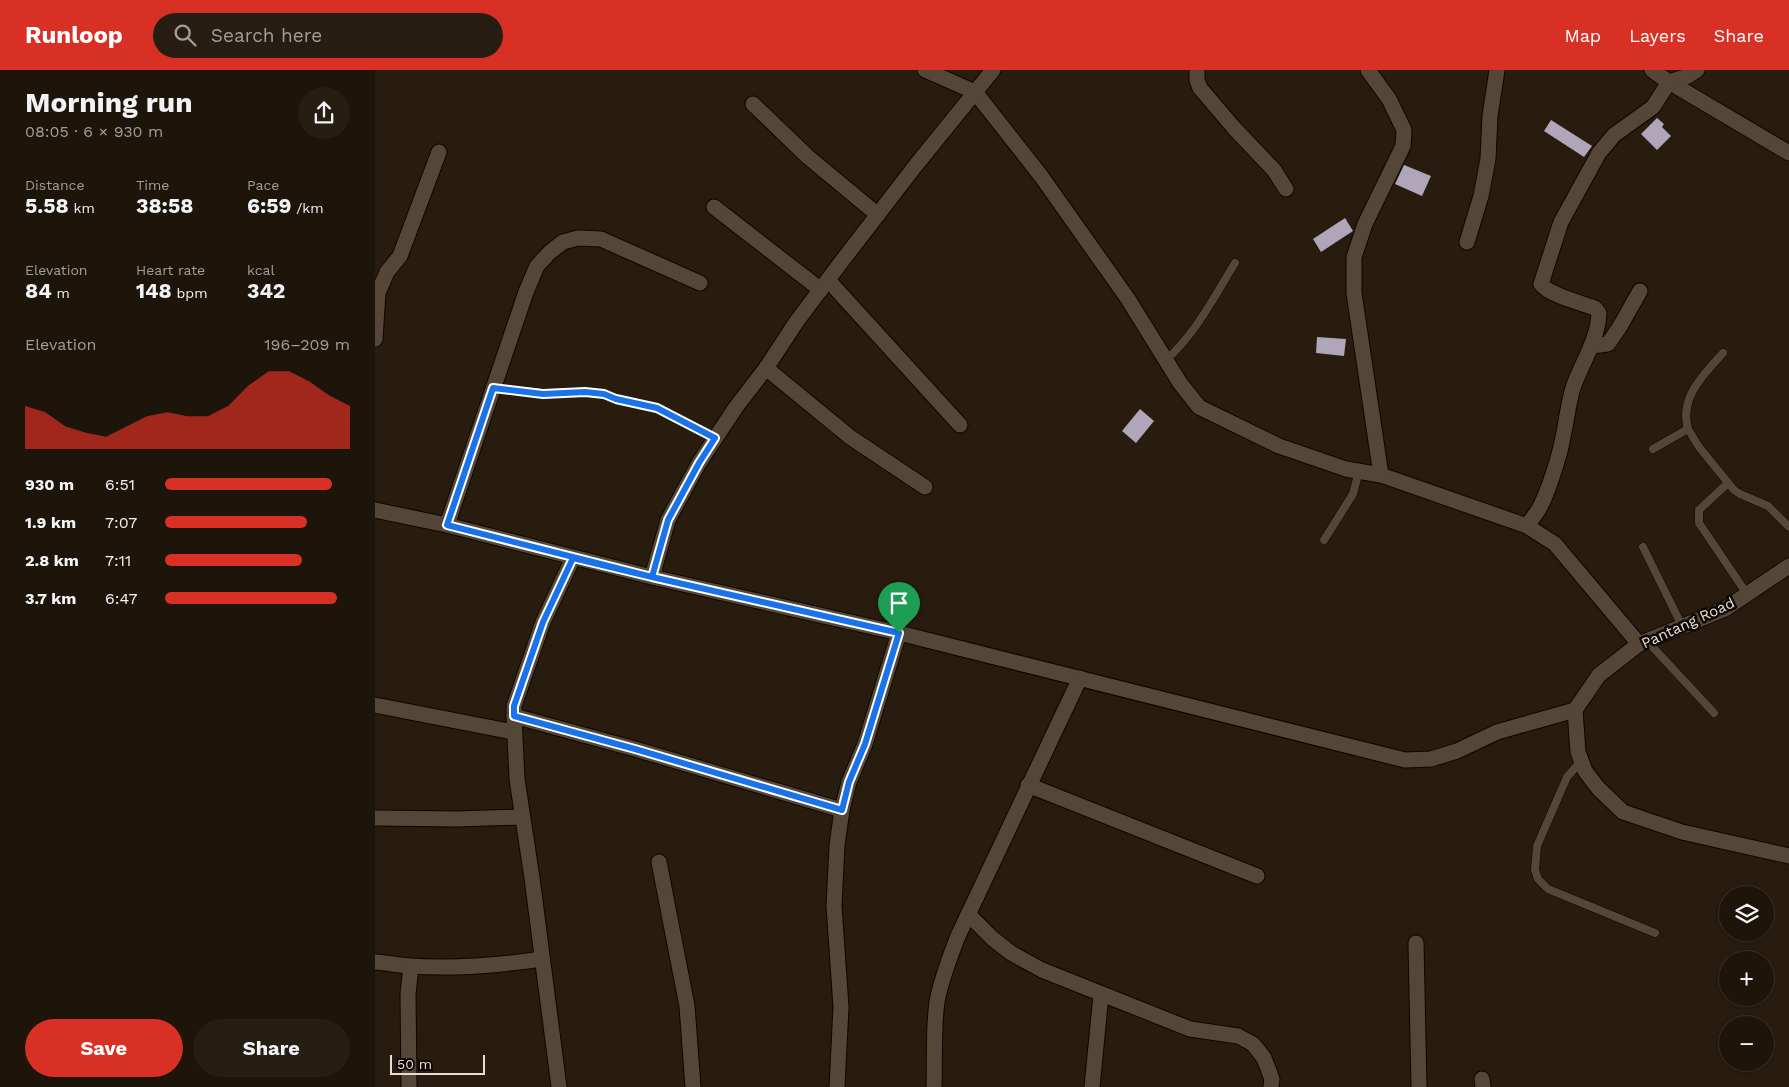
<!DOCTYPE html>
<meta charset="utf-8">
<style>
:root{--surface:#1e150a;--page:#261e13;--text:#f1f3f6;--muted:#a19f9c;--line:#3c342b;--accent:#d93025}
body{margin:0;font-family:"Work Sans",sans-serif;background:var(--page);color:var(--text);height:100vh;display:flex;flex-direction:column;font-size:19px;white-space:nowrap}
*{box-sizing:border-box;margin:0}
p{font-size:16px;color:var(--muted)}
.icon{flex:none;width:28px;height:28px;fill:none;stroke:currentColor;stroke-width:2;stroke-linecap:round;stroke-linejoin:round}
.map{position:relative;flex:1;overflow:hidden}
.side{display:flex;flex-direction:column;background:var(--surface);width:375px}
.side>*{flex:none}
.tools{position:absolute;left:1344px;top:816px;display:grid;gap:10px}
.tools a{display:grid;place-items:center;width:55px;height:55px;border-radius:50%;background:var(--surface);box-shadow:0 1px 4px #0004,0 0 0 1px var(--line);font-size:25px}
.scale{position:absolute;left:15px;bottom:12px;width:95px;box-sizing:border-box;padding-left:5px;border:2px solid #e6ded5;border-top:0;font-size:14px;line-height:18px;white-space:nowrap;color:#e6ded5;-webkit-text-stroke:4px #0d0803;paint-order:stroke}
.pin{position:absolute;display:grid;place-items:center;width:42px;height:42px;color:#fff;margin:-51px -21px;border-radius:50% 50% 50% 0;rotate:-45deg;box-shadow:0 0 5px #0007}
.pin .icon{rotate:45deg}
.round{display:grid;place-items:center;flex:none;width:52px;height:52px;border-radius:26px;background:var(--page)}
.head{display:flex;align-items:center;justify-content:space-between;height:85px;padding:0 25px}
h1{font-size:28px;font-weight:700;line-height:38px}
.figures{display:grid;grid-template-columns:repeat(3,1fr);gap:8px;height:85px;padding:5px 25px}
.figures div{display:grid;align-content:center}
.figures b{font-size:21px;font-weight:700}
.figures small{font-size:14px;font-weight:400}
.figures p{font-size:14px}
.chart{height:140px;padding:10px 25px}
.chart p{display:flex;justify-content:space-between}
.chart svg{width:100%;height:90px;margin-top:5px;fill:var(--accent);opacity:.7}
.primary-button{display:flex;gap:10px;margin-top:auto;padding:10px 25px}
.primary-button a{flex:1;height:58px;border-radius:30px;background:var(--accent);color:#fff;font-size:20px;font-weight:700;line-height:58px;text-align:center}
.primary-button a+a{background:var(--page);color:var(--text)}
ul{padding:0 25px;list-style:none;font-size:16px}
li{display:grid;grid-template-columns:80px 60px 1fr;align-items:center;height:38px}
li i{height:12px;border-radius:6px;background:var(--accent)}
header{display:flex;align-items:center;gap:30px;box-sizing:border-box;height:70px;padding:0 25px;background:var(--accent);color:#fff}
header strong{font-size:24px}
nav{display:flex;gap:28px;margin-inline-start:auto;font-size:18px}
.search{width:350px;height:45px;background:var(--page);display:flex;align-items:center;gap:12px;box-sizing:border-box;padding:0 18px;border-radius:28px;color:var(--muted);font-size:19px}
main{display:flex;flex:1;min-height:0}
.map>svg:first-child{display:block}
.building{fill:#afa6ba}
.lines{fill:none;stroke-linecap:round;stroke-linejoin:round}
.service-casing{stroke:#100600;stroke-width:9}
.minor-casing{stroke:#100600;stroke-width:17}
.tertiary-casing{stroke:#100600;stroke-width:17}
.service{stroke:#554738;stroke-width:8}
.minor{stroke:#554738;stroke-width:15}
.tertiary{stroke:#554738;stroke-width:15}
.route-casing{stroke:#fff;stroke-width:10}
.route{stroke:#1a73e8;stroke-width:6}
.labels{text-anchor:middle;stroke-width:5;stroke-linejoin:round;paint-order:stroke}
.street-label{font-size:15px;fill:#e6ded5;stroke:#0d0803}
</style>
<header>
<strong>Runloop</strong>
<div class="search"><svg class="icon" aria-label="search" viewBox="0 0 24 24"><circle cx="10" cy="10" r="6"/><path d="M15 15l6 6"/></svg>Search here</div>
<nav><a>Map</a><a>Layers</a><a>Share</a></nav>
</header>
<main>
<section class="side">
<div class="head"><div><h1>Morning run</h1><p>08:05 · 6 × 930 m</p></div><a class="round"><svg class="icon" aria-label="share" viewBox="0 0 24 24"><path d="M12 15V3M7 8l5-5 5 5M5 13v7h14v-7"/></svg></a></div>
<div class="figures">
<div><p>Distance</p><b>5.58<small> km</small></b></div>
<div><p>Time</p><b>38:58</b></div>
<div><p>Pace</p><b>6:59<small> /km</small></b></div>
</div>
<div class="figures">
<div><p>Elevation</p><b>84<small> m</small></b></div>
<div><p>Heart rate</p><b>148<small> bpm</small></b></div>
<div><p>kcal</p><b>342</b></div>
</div>
<div class="chart"><p><span>Elevation</span>196–209 m</p>
<svg viewBox="0 0 160 44" preserveAspectRatio="none"><path d="M0 44V23L10 26L20 33L30 36L40 38L50 33L60 28L70 26L80 28L90 28L100 23L110 13L120 6L130 6L140 11L150 18L160 23V44z"/></svg>
</div>
<ul>
<li><b>930 m</b>6:51<i style="width:90%"></i></li>
<li><b>1.9 km</b>7:07<i style="width:77%"></i></li>
<li><b>2.8 km</b>7:11<i style="width:74%"></i></li>
<li><b>3.7 km</b>6:47<i style="width:93%"></i></li>
</ul>
<div class="primary-button"><a>Save</a><a>Share</a></div>
</section>
<div class="map">
<svg width="1414" height="1017" viewBox="0 0 1414 1017">
<rect width="100%" height="100%" fill="#281c0e"/>
<!-- building -->
<g class="building">
<path d="M1282,48L1289,54L1287,57L1296,66L1282,80L1266,64Z"/>
<path d="M1176,50L1217,76L1209,87L1169,61Z"/>
<path d="M1029,95L1056,106L1047,126L1020,114Z"/>
<path d="M970,148L978,161L946,182L938,169Z"/>
<path d="M942,267L971,269L969,286L941,283Z"/>
<path d="M765,339L779,351L761,373L747,361Z"/>
</g>
<g class="lines">
<!-- service casing -->
<g class="service-casing">
<g id="service">
<path d="M791,290C821,263 839,227 860,193"/>
<path d="M118,318L168,323L210,322L229,324L241,329L282,338L340,368"/>
<path d="M1313,359C1304,328 1328,305 1348,283"/>
<path d="M1278,379L1313,359L1324,377L1359,420L1365,424L1393,436L1414,457"/>
<path d="M1353,413L1324,440V453L1372,524"/>
<path d="M949,470L978,424L984,401"/>
<path d="M1268,477L1307,556"/>
<path d="M1272,571L1339,643"/>
<path d="M1206,691L1192,707L1162,776L1160,800L1163,809L1173,819L1280,863"/>
</g>
</g>
<!-- minor casing -->
<g class="minor-casing">
<g id="minor">
<path d="M550,0L600,22L666,106L753,229L805,313L824,337L904,376L971,399L1006,405L1152,456L1180,474L1264,574"/>
<path d="M822,0V10L825,18L859,58L899,100L911,119"/>
<path d="M993,0L1014,29L1029,60L1028,76L990,154L979,187V223L1006,405"/>
<path d="M1277,0L1294,12L1414,83"/>
<path d="M378,34L433,87L503,145"/>
<path d="M339,137L446,220"/>
<path d="M1092,172L1106,126L1113,89L1115,46L1122,0"/>
<path d="M453,210L585,355"/>
<path d="M0,269L3,223L12,202L25,186L64,82"/>
<path d="M1216,276L1233,274L1244,258L1265,221"/>
<path d="M391,298L475,367L550,417"/>
<path d="M0,440L72,455L277,507L524,563L1030,690L1056,689L1082,681L1122,662L1200,640"/>
<path d="M72,455L151,222L162,196L175,182L188,172L203,168L226,169L325,213"/>
<path d="M1152,456C1156,450 1162,443 1165,437C1173,422 1185,385 1188,367C1192,350 1193,332 1199,315C1208,291 1223,269 1224,243L1220,238C1206,233 1174,225 1166,214L1186,152L1224,83L1239,65L1278,37L1294,12L1313,6L1322,0"/>
<path d="M277,507L293,450L324,393L361,337L391,298L422,251L467,191L541,95L618,0"/>
<path d="M0,635L138,662"/>
<path d="M139,646L260,679L467,740"/>
<path d="M653,715L882,806"/>
<path d="M0,748L82,749L147,747"/>
<path d="M284,792L312,936L318,1017"/>
<path d="M593,844L617,868L636,883L667,900L815,959L863,966L878,974L889,988L897,1009L896,1017"/>
<path d="M1041,873L1044,1017"/>
<path d="M0,892C12,893 23,895 35,896C76,899 126,895 167,889"/>
<path d="M1107,1009L1108,1017"/>
<path d="M34,1017L33,924L36,896"/>
<path d="M184,1017L157,808L142,709L139,646V636L168,552L198,488"/>
<path d="M462,1017L466,937L459,836L462,775L467,740L474,712L490,674L524,563"/>
<path d="M559,1017C560,989 558,960 562,932C566,909 575,887 583,866L705,608"/>
<path d="M717,1017L726,925"/>
</g>
</g>
<!-- tertiary casing -->
<g class="tertiary-casing">
<path id="tertiary" d="M1414,496L1350,539L1264,574L1224,605L1200,640L1203,682L1210,701L1223,718L1248,742L1307,762L1414,786"/>
</g>
<!-- service -->
<use href="#service" class="service"/>
<!-- minor -->
<use href="#minor" class="minor"/>
<!-- tertiary -->
<use href="#tertiary" class="tertiary"/>
</g>
<g class="lines">
<!-- route casing -->
<g class="route-casing">
<path id="route" d="M524,563L277,507L72,455L118,318L168,324L210,322L229,324L241,329L282,338L340,368L324,393L293,450L277,507L198,488L168,552L139,636V646L260,679L467,740L474,712L490,674L524,563"/>
</g>
<!-- route -->
<use href="#route" class="route"/>
</g>
<g class="labels">
<!-- street labels -->
<g class="street-label">
<text transform="translate(1313 553) rotate(-25)" y="5">Pantang Road</text>
</g>
</g>
</svg>
<div class="tools">
<a><svg class="icon" aria-label="layers" viewBox="0 0 24 24"><path d="M12 4l9 5-9 5-9-5zM3 14l9 5 9-5"/></svg></a>
<a>+</a>
<a>−</a>
</div>
<div class="scale">50 m</div>
<div class="pin" style="left:524px;top:563px;background:#1e9e55"><svg class="icon" aria-label="arrive" viewBox="0 0 24 24"><path d="M6 21V4h12l-3 4 3 4H6"/></svg></div>
</div>
</main>
